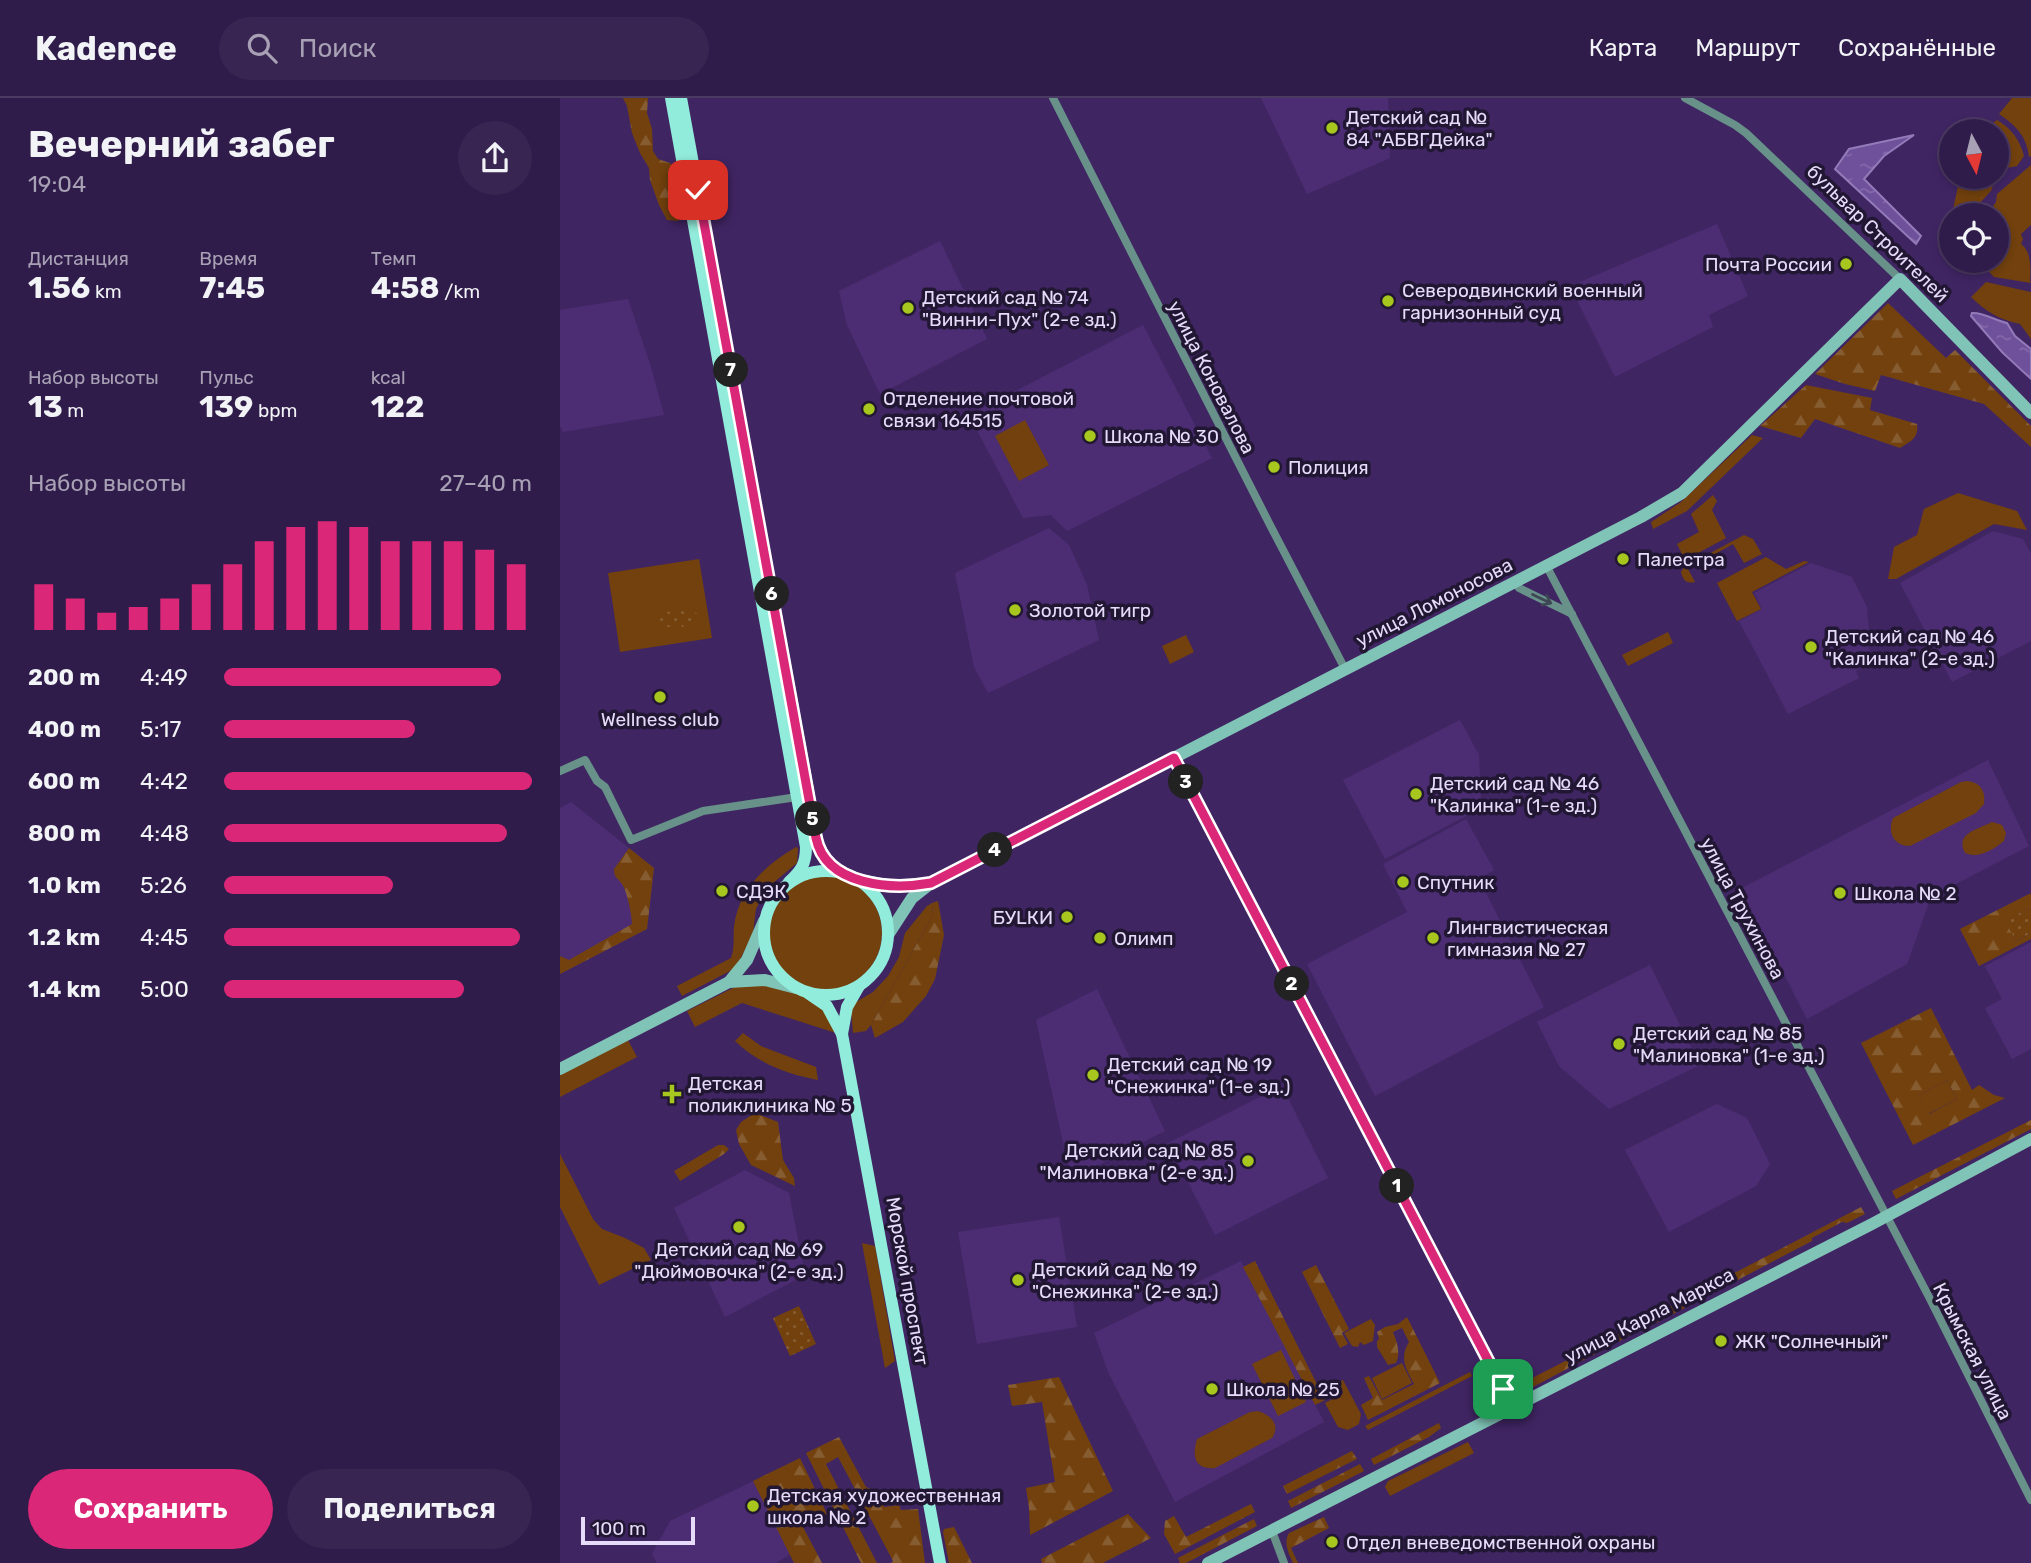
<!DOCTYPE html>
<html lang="ru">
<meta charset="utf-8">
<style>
:root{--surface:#301c4a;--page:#382551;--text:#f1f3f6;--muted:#a8a1b5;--line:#4b3a62;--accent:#db2777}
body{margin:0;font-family:Rubik,sans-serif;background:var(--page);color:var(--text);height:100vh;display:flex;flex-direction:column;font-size:26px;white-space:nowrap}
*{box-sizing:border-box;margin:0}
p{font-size:23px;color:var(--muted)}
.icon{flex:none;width:38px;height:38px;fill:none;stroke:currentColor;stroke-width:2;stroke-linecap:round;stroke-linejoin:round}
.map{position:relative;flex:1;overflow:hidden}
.sheet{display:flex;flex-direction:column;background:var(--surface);width:560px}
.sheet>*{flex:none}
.needle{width:46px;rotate:173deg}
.tools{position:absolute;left:1379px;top:21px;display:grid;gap:14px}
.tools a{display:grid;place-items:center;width:70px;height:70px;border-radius:50%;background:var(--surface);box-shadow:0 4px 10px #0003,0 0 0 2px var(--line);font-size:35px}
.scale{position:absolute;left:21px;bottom:18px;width:114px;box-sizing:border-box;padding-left:7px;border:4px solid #e6dcfa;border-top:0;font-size:19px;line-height:24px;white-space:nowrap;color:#e6dcfa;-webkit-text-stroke:5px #221733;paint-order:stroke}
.pin{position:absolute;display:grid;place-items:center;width:60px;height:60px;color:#fff;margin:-30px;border-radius:14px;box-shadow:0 4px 10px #0006}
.km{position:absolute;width:35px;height:35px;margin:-18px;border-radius:50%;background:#222;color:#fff;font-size:19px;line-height:35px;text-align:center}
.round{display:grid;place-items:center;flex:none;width:74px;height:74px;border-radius:37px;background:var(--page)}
.headline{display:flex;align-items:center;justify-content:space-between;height:119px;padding:0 28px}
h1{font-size:38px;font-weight:700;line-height:52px}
.stats{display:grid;grid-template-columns:repeat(3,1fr);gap:10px;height:119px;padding:7px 28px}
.stats div{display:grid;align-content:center}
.stats b{font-size:30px;font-weight:700}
.stats small{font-size:19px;font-weight:400}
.stats p{font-size:19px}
.chart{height:196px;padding:14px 28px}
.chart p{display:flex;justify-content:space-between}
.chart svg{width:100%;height:126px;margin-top:7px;stroke:var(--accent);stroke-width:6}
.button{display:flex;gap:14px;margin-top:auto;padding:14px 28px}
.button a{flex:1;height:80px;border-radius:42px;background:var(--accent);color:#fff;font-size:28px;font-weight:700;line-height:80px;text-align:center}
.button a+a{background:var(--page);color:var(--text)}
ul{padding:0 28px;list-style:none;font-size:23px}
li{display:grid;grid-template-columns:112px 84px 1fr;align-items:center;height:52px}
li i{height:18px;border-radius:9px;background:var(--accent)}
header{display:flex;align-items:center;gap:42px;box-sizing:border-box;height:98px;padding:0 35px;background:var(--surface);border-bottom:2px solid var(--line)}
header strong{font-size:33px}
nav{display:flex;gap:38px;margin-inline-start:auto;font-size:24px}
.search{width:490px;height:63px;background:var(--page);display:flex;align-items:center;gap:18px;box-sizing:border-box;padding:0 24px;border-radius:38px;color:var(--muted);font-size:26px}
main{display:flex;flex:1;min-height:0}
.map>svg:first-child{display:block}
.built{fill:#4c2d73}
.green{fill:#72410d}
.forest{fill:url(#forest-firs);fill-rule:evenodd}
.park{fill:url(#park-dots)}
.water{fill:url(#water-ripples);stroke:#937ab8;stroke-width:2}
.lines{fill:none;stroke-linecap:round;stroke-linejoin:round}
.street{stroke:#679189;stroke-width:8}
.secondary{stroke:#80c4b7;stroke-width:12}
.primary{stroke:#92ecdb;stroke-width:12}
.oneway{stroke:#3e4855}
.route-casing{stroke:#fff;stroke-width:14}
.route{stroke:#db2777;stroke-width:9}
.poi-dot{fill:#a7c71e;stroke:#221733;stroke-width:2.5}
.labels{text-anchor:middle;stroke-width:7;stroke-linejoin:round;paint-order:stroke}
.poi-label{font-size:19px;fill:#e6dcfa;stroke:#221733;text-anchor:start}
.street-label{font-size:19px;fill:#e6dcfa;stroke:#221733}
</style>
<header>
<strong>Kadence</strong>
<div class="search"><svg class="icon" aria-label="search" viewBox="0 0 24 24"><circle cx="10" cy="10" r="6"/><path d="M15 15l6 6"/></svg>Поиск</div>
<nav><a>Карта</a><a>Маршрут</a><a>Сохранённые</a></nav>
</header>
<main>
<section class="sheet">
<div class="headline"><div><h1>Вечерний забег</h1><p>19:04</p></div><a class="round"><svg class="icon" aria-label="share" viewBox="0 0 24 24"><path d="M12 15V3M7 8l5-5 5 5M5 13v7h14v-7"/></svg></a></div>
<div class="stats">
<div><p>Дистанция</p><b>1.56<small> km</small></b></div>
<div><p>Время</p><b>7:45</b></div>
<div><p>Темп</p><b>4:58<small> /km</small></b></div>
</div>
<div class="stats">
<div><p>Набор высоты</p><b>13<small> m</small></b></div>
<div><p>Пульс</p><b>139<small> bpm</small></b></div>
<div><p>kcal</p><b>122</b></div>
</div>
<div class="chart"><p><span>Набор высоты</span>27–40 m</p>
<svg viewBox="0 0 160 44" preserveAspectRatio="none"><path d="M5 44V28M15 44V33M25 44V38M35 44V36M45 44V33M55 44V28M65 44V21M75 44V13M85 44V8M95 44V6M105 44V8M115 44V13M125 44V13M135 44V13M145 44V16M155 44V21"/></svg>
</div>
<ul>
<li><b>200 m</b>4:49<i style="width:90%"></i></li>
<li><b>400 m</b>5:17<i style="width:62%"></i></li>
<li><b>600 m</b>4:42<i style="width:100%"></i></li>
<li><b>800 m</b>4:48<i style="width:92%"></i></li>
<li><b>1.0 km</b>5:26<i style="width:55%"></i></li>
<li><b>1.2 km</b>4:45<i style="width:96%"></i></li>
<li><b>1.4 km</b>5:00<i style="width:78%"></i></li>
</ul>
<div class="button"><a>Сохранить</a><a>Поделиться</a></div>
</section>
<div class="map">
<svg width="1471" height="1465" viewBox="0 0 1471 1465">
<defs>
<pattern id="forest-firs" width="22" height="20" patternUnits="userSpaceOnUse" patternTransform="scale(1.75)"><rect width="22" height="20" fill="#72410d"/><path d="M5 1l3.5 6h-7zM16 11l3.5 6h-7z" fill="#865c31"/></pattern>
<pattern id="park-dots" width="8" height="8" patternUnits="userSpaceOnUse" patternTransform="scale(1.75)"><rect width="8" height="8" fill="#72410d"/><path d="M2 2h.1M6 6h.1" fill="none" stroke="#865c31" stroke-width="1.8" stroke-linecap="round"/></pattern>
<pattern id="water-ripples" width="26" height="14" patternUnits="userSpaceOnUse" patternTransform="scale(1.75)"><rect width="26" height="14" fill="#6f509b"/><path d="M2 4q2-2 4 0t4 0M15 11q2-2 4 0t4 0" fill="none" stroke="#8469aa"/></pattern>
</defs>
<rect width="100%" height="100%" fill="#402563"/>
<!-- built -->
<g class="built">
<path d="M701,0H828L830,60L747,96Z"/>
<path d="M1157,126L1188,198L1149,217L1153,229L1055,279L1010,188Z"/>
<path d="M380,143L427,241L320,296L287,227L279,193Z"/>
<path d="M68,201L91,269L104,317L3,334L0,328V212Z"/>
<path d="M583,227L652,360L507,433L491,417L463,420L409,317Z"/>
<path d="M489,430L509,447L527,487L539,542L428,595L414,569L395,475Z"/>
<path d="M1433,433L1463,441L1471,456V543L1392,584L1340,485Z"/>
<path d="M1251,465L1292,479L1307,509L1309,534L1302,538L1315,561L1296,573L1299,580L1228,616L1179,523L1202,511L1194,495Z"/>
<path d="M900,622L919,657L921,710L825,761L783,682Z"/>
<path d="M1428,662L1469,748L1371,799L1347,866L1247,921L1180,791Z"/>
<path d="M11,704L94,770L87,831L0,876V710Z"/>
<path d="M906,721L934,772L919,781L984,909L815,998L747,866L847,814L823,766Z"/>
<path d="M1471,844V951L1452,961L1425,910L1442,901L1425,868Z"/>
<path d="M1090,867L1140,967L1049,1011L999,968L977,924Z"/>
<path d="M537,891L605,1033L511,1081L476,922Z"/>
<path d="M722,988L768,1080L655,1137L608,1045Z"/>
<path d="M1157,1006L1187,1020L1210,1066L1196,1088L1109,1134L1065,1052Z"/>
<path d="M185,1072L229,1095L245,1177L165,1219L114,1110Z"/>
<path d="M499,1119L517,1229L417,1246L398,1134Z"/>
<path d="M681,1163L764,1324L615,1404L549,1276L534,1235Z"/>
<path d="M235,1363L249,1393L229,1457L216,1465H97L92,1456L110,1423Z"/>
</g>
<!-- green -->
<g class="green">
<path d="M1452,0H1471V58L1469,59C1467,38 1455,27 1439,16Z"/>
<path d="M1437,22C1451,30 1460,42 1464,58L1457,68L1441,71L1437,77V33H1423Z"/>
<path d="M1471,67V127L1461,136L1463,141L1461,146C1471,152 1471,171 1470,182L1471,185L1434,179L1419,163H1437V117H1427L1436,104L1437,96Z"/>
<path d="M1400,79H1436L1431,93L1417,108L1392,116Z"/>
<path d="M1426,184L1471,194V241L1460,226C1440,222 1425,213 1411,199Z"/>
<path d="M465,322L489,367L459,383L435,338Z"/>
<path d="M1192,337L1203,340L1127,413L1093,431L1091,424L1121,404Z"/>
<path d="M1398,395L1457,413L1467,432L1434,426L1336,481H1328L1334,449L1357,437L1364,411Z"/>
<path d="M1153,397L1157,403L1152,412L1166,440L1125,462L1117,446L1139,434L1131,416Z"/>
<path d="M1184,437L1193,441L1202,456L1184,465L1173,446L1128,471L1135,484C1126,486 1123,482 1121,474L1124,469Z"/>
<path d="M1206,459L1226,471L1244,463L1249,464L1192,494L1201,511L1177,523L1157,485Z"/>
<path d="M139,461L152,540L60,554L48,475Z"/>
<path d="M1108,534L1113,545L1068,568L1062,557Z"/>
<path d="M626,537L634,554L610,566L602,548Z"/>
<path d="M1407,683C1420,684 1426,693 1424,706L1416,715L1350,748C1334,748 1327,735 1333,720L1401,684Z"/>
<path d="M1432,724L1442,727L1446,735L1444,743C1433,752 1418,761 1405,755C1395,735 1417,732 1432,724Z"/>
<path d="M236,749L238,750L237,765L206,791L196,811L193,835L180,862L172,872L122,898L117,888L171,860C175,849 173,840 174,828C179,791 205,767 236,749Z"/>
<circle cx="265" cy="835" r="57"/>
<path d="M372,805L373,817L311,927L306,933L293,935L291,913L296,904L313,894L328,878L339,859L345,835L367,808Z"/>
<path d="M193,886C216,890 249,891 265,912C271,919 275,928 279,936L182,905L135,929L127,913L175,889Z"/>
<path d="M183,935L201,948L256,969L258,982C228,976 197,965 175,943Z"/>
<path d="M68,942L77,959L0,999V977Z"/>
<path d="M1387,982L1397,1001L1368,1016L1359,997Z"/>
<path d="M0,1056L33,1121L42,1131L65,1140L84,1150L91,1162L39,1187L0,1109Z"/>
<path d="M302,1145L315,1148L335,1263L325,1270Z"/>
<path d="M811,1221L815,1227L813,1243L804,1247L800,1244L798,1249L792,1248L784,1235Z"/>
<path d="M721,1252L746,1304L718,1318L692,1266Z"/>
<path d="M842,1265L852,1285L822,1301L812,1280Z"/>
<path d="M910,1274L912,1278L808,1332L805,1328Z"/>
<path d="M783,1282L801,1316L799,1326L788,1332L778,1329L765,1305L783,1295L779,1284Z"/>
<path d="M698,1313C710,1317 721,1326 712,1340L655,1370C634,1372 632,1358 637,1341L690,1314Z"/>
<path d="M908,1344L914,1355L830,1398L825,1389L828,1383Z"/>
</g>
<!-- forest -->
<g class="forest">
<path d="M63,0H88L87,15L92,31L93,53L98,61L110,65L113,68L124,115L118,123L107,122L99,107L90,82L89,70L80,55L72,35L67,8Z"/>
<path d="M1328,205L1386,260L1395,252L1471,328V349L1424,306L1321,277L1315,293L1285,286L1255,276Z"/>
<path d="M1246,287L1312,300L1310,312L1357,326C1359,340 1351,343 1340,350L1255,321L1241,340L1200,328Z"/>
<path d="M69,750L94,770L87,831L0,876V858L9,862L72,826C72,818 67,793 62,786C57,779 54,780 54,771Z"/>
<path d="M1469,796H1471V809L1446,823L1456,843L1471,835V841L1419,868L1400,831Z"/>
<path d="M378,803L384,837L375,881L366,898L343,924L315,940L311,927L373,817L372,805Z"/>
<path d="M1371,910L1412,992L1419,987L1434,997L1445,1000L1353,1047L1301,945ZM1387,982L1397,1001L1369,1016L1359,997Z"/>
<path d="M195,1015L218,1024L223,1062L234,1080L235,1088L191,1067L179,1046L176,1032L181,1024Z"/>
<path d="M1471,1022V1031L1336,1101L1332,1093Z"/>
<path d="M158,1047H164L169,1051L164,1056L120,1083L114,1073Z"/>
<path d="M1301,1109L1305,1116L1287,1125L1282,1124L1252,1140V1143L1092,1227L1088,1220Z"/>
<path d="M695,1163L765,1302L755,1307L683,1169Z"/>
<path d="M756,1167L789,1231L782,1235L788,1246L780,1250L742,1174Z"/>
<path d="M847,1219L880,1285L808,1322L801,1307L813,1300L804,1280L809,1278L810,1280L822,1302L854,1286C846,1271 839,1260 849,1244L842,1230L833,1234C837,1244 841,1255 836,1265L828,1267L817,1249V1243L819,1241L817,1234L825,1229L838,1226Z"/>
<path d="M1079,1225L1082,1231L960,1296H951L949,1292Z"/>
<path d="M499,1279L553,1393L470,1437L469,1410L466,1390L495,1384L482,1304L452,1308L448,1287Z"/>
<path d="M879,1325L881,1330L869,1339L814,1367L811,1361Z"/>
<path d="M279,1339L306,1389L320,1395L324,1409L339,1407L341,1412L358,1411L365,1465H331L333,1463L278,1359L266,1366L317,1465H301L246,1355Z"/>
<path d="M792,1353L797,1361L727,1396L723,1388Z"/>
<path d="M240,1360L267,1416L243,1429L262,1465H234L193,1383Z"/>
<path d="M800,1366L804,1373L731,1410L728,1403Z"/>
<path d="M691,1406L695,1414L615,1456L604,1436L605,1423L614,1418L626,1439Z"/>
<path d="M568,1416L591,1440L543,1465H482L481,1461Z"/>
<path d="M764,1419L769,1430L731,1450L738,1465H733C729,1456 723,1445 729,1435Z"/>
<path d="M694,1421L697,1428L626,1465H620L618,1460Z"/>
<path d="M394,1429L412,1465H389L383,1434L384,1431Z"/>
</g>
<!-- park -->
<g class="park">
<path d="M130,511L142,519L131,528L119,529L118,531L115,529H100L98,518L110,513L112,515Z"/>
<path d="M1471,809V835L1456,843L1445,823Z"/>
<path d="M239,1208L256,1246L230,1258L213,1220Z"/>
</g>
<!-- water -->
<g class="water">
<path d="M1354,37L1324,58L1304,81L1361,138L1356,146L1275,71L1289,51Z"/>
<path d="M1412,215C1423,214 1436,223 1447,225L1455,238L1471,251V281L1442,254L1411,218Z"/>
</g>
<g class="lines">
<!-- street -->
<g class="street">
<path d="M493,0L709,425L785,571"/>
<path d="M1125,0L1175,27L1186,35L1340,181"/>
<path d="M986,467L1369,1199L1471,1402"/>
<path d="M955,484L959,490L1012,516"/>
<path d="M614,660L952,1309"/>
<path d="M0,673L25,662L37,683L45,689L71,742L143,713L237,699"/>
<path d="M712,1433L724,1465"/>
</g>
<!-- secondary -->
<g class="secondary">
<path d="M299,782L332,788L367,786"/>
<path d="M328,837L352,800L371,785L1081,419L1122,395L1340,181L1471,315"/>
<path d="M169,884L187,862L204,823"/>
<path d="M0,971L169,884L205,882L236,890"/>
<path d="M648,1465L1312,1126L1471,1041"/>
</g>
<!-- primary -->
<g class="primary">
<path d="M111,0L246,749C246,766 241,773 229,784"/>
<path d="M121,0L258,747L266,762L279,774"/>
<circle cx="266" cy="835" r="62"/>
<path d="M248,895L267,908L282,936L380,1465"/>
<path d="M282,936L287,909L299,888"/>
</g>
</g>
<!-- one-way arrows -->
<defs><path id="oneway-shaft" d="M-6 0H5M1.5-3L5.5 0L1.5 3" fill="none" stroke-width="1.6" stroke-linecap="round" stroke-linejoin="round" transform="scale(1.75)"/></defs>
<use class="oneway" href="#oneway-shaft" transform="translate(982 501) rotate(25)"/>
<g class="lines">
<!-- route casing -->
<g class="route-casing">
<path id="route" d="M138,92L256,740C266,788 332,792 371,785L614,660L943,1291"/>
</g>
<!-- route -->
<use href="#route" class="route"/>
</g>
<!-- markers -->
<g class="poi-dot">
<circle cx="772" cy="30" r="7"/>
<circle cx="1286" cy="166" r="7"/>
<circle cx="828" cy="203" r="7"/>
<circle cx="348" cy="210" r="7"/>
<circle cx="309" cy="311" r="7"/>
<circle cx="530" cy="338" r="7"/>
<circle cx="714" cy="369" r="7"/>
<circle cx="1063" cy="461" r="7"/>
<circle cx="455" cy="512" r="7"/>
<circle cx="1251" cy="549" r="7"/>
<circle cx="100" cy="599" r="7"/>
<circle cx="856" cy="696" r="7"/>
<circle cx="843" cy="784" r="7"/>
<circle cx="162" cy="793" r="7"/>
<circle cx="1280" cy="795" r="7"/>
<circle cx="507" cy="819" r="7"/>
<circle cx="540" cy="840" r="7"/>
<circle cx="873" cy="840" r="7"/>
<circle cx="1059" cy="946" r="7"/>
<circle cx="533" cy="977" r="7"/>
<path d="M108.5 985.5h7v7h7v7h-7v7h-7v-7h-7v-7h7z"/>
<circle cx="688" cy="1063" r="7"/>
<circle cx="179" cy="1129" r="7"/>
<circle cx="458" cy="1182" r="7"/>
<circle cx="1161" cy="1243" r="7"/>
<circle cx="652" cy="1291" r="7"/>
<circle cx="193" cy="1408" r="7"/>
<circle cx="772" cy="1444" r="7"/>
</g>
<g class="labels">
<!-- poi labels -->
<g class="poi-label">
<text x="786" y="26">Детский сад №<tspan x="786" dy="22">84 "АБВГДейка"</tspan></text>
<text x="1272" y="173" text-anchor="end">Почта России</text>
<text x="842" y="199">Северодвинский военный<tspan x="842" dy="22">гарнизонный суд</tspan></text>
<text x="362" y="206">Детский сад № 74<tspan x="362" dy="22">"Винни-Пух" (2-е зд.)</tspan></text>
<text x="323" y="307">Отделение почтовой<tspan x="323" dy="22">связи 164515</tspan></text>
<text x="544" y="345">Школа № 30</text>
<text x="728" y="376">Полиция</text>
<text x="1077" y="468">Палестра</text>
<text x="469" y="519">Золотой тигр</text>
<text x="1265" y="545">Детский сад № 46<tspan x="1265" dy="22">"Калинка" (2-е зд.)</tspan></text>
<text x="100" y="628" text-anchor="middle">Wellness club</text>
<text x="870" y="692">Детский сад № 46<tspan x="870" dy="22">"Калинка" (1-е зд.)</tspan></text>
<text x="857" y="791">Спутник</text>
<text x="176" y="800">СДЭК</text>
<text x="1294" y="802">Школа № 2</text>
<text x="493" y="826" text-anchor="end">БУLКИ</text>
<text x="887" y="836">Лингвистическая<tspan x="887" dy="22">гимназия № 27</tspan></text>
<text x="554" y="847">Олимп</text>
<text x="1073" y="942">Детский сад № 85<tspan x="1073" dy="22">"Малиновка" (1-е зд.)</tspan></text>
<text x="547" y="973">Детский сад № 19<tspan x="547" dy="22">"Снежинка" (1-е зд.)</tspan></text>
<text x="128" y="992">Детская<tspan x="128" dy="22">поликлиника № 5</tspan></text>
<text x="674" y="1059" text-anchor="end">Детский сад № 85<tspan x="674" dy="22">"Малиновка" (2-е зд.)</tspan></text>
<text x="179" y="1158" text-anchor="middle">Детский сад № 69<tspan x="179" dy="22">"Дюймовочка" (2-е зд.)</tspan></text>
<text x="472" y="1178">Детский сад № 19<tspan x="472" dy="22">"Снежинка" (2-е зд.)</tspan></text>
<text x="1175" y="1250">ЖК "Солнечный"</text>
<text x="666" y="1298">Школа № 25</text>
<text x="207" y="1404">Детская художественная<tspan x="207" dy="22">школа № 2</tspan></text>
<text x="786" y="1451">Отдел вневедомственной охраны</text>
</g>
<!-- street labels -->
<g class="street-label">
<text transform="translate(1318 135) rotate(44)" y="7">бульвар Строителей</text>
<text transform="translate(652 279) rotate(63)" y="7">улица Коновалова</text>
<text transform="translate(874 504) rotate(-27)" y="7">улица Ломоносова</text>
<text transform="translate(1183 810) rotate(62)" y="7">улица Трухинова</text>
<text transform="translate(348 1183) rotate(80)" y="7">Морской проспект</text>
<text transform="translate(1089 1217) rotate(-27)" y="7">улица Карла Маркса</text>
<text transform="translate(1413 1253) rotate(63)" y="7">Крымская улица</text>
</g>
</g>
</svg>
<div class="tools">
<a><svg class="needle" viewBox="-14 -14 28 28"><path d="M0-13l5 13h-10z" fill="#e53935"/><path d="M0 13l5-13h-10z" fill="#a8a1b5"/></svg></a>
<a><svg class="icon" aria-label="locate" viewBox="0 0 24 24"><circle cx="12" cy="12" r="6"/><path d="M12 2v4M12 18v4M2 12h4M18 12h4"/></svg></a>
</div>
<div class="scale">100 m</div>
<div class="pin" style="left:943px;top:1291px;background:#1e9e55"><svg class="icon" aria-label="arrive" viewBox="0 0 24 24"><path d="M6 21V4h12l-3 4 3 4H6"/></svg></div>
<div class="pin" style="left:138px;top:92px;background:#d93025"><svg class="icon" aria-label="check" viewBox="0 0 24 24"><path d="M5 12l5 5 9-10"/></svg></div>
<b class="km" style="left:837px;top:1088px">1</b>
<b class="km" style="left:732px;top:886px">2</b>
<b class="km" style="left:626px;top:684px">3</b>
<b class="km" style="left:435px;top:752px">4</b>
<b class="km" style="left:253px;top:721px">5</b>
<b class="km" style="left:212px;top:496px">6</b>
<b class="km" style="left:171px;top:272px">7</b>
</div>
</main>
